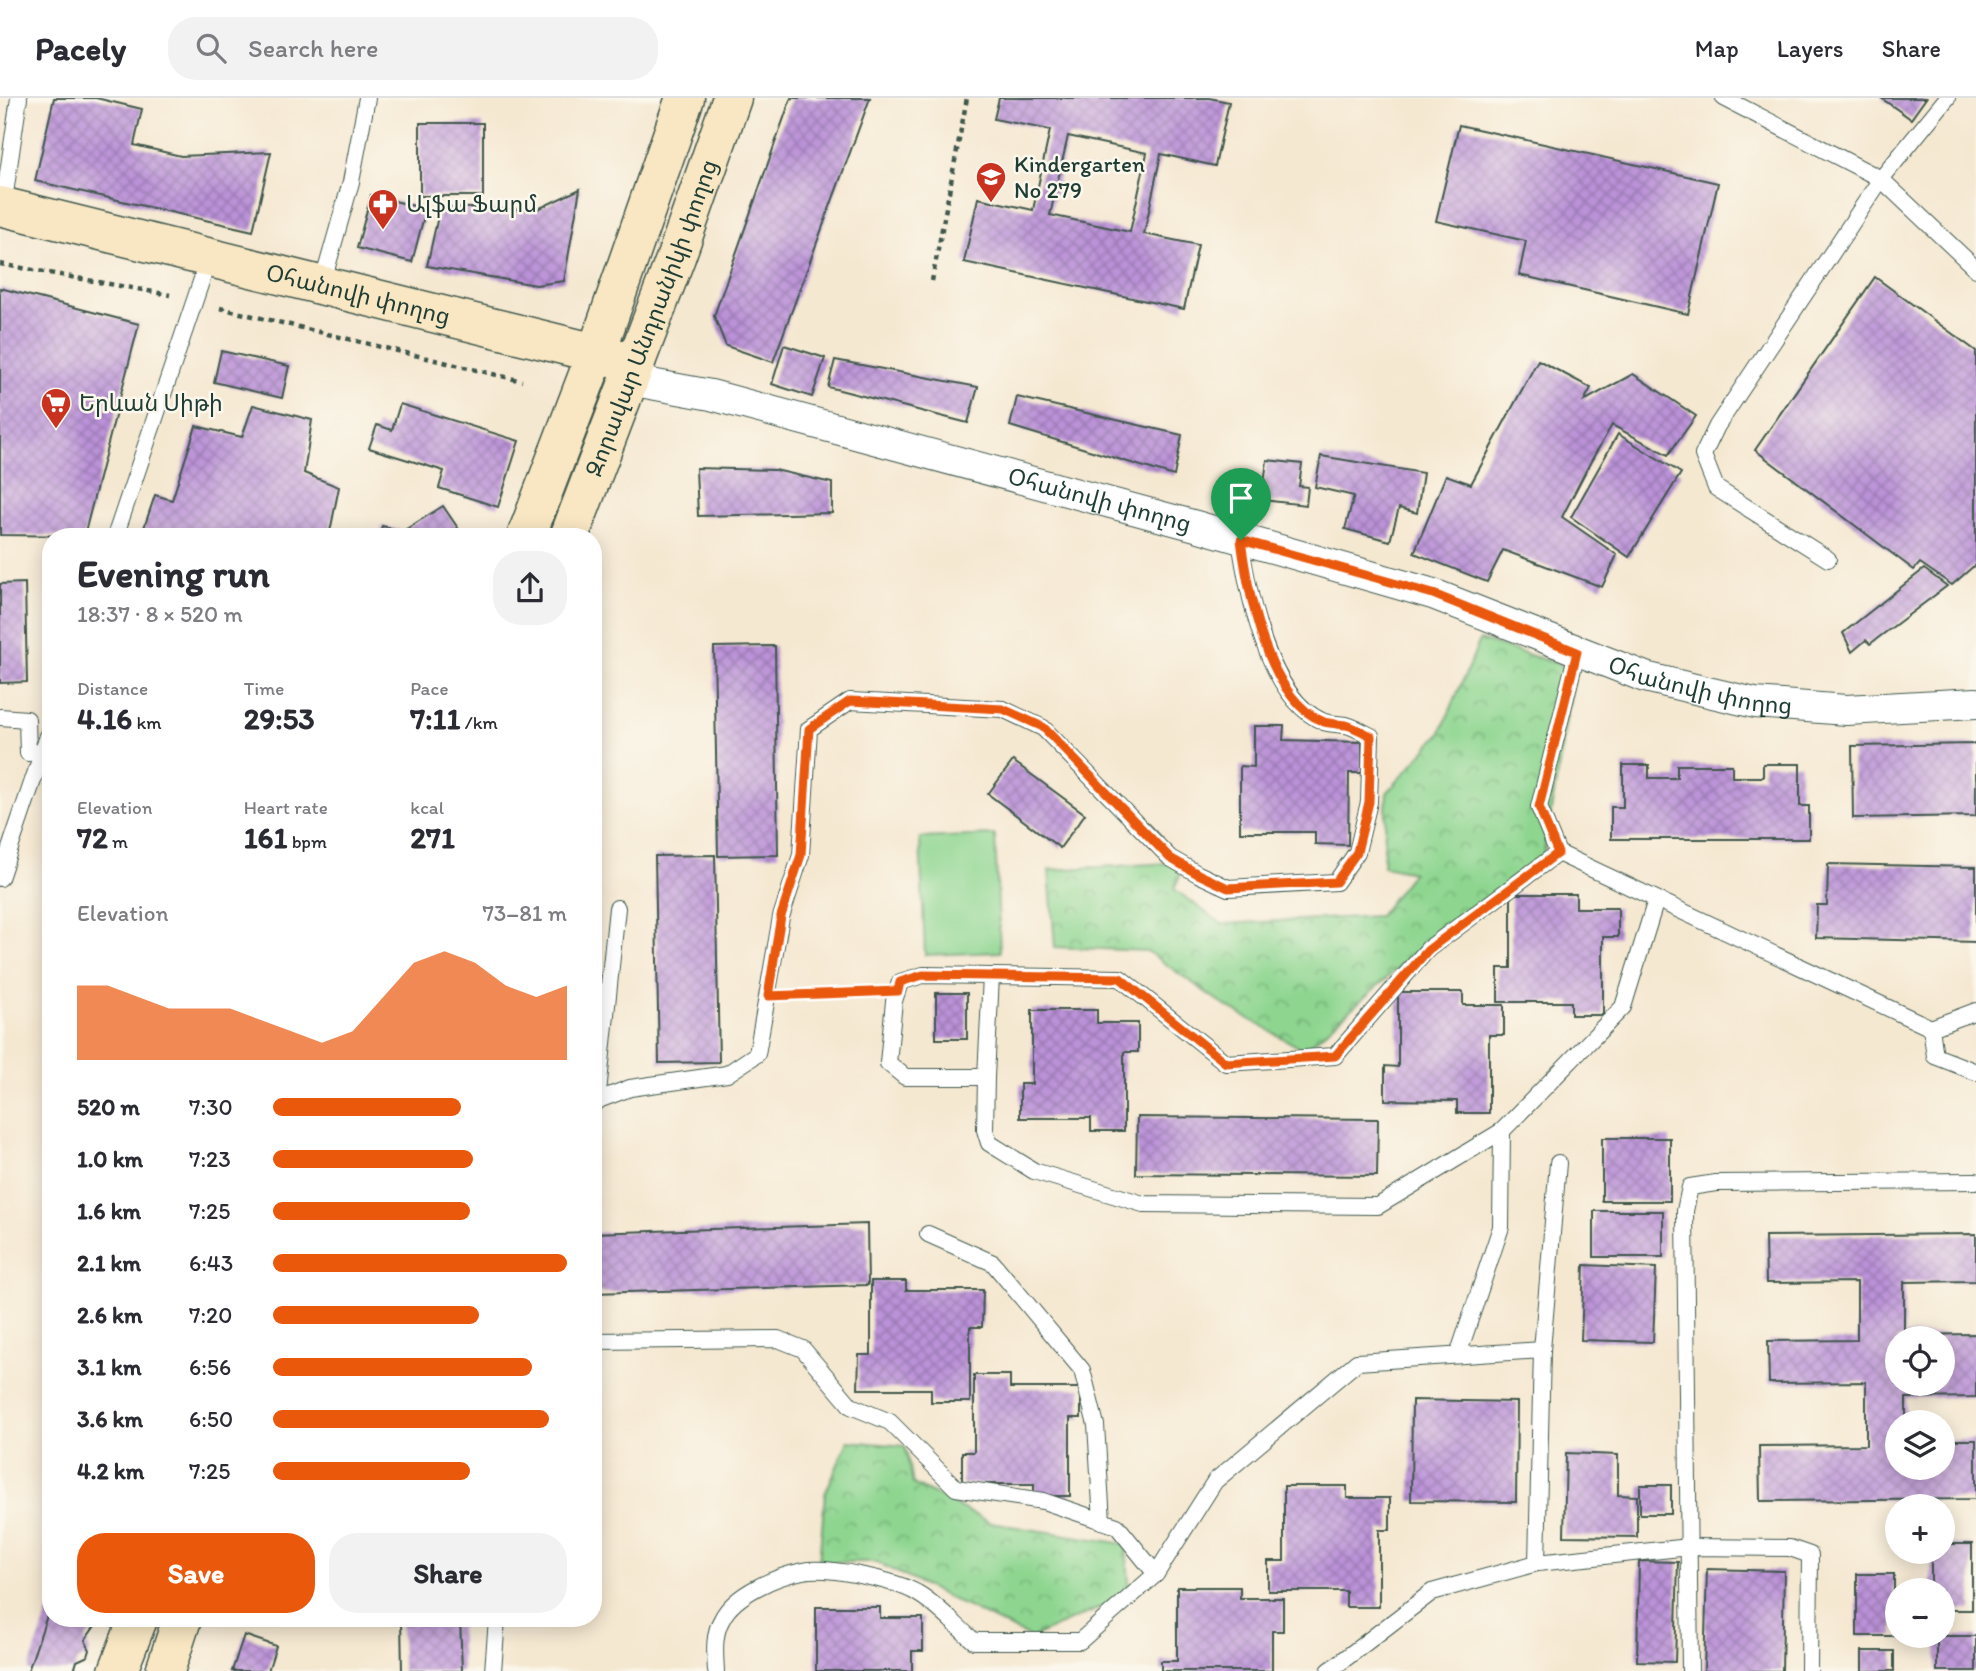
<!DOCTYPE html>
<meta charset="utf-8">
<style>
:root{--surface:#fff;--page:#f2f2f3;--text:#2b2b33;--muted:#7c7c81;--line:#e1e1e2;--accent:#ea580c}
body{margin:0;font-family:Itim,"Noto Sans Armenian",sans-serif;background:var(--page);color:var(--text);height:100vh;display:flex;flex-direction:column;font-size:26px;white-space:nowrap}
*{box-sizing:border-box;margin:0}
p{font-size:23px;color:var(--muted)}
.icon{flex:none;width:38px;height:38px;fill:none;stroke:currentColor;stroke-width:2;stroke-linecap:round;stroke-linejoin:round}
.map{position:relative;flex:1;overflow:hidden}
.sheet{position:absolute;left:42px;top:430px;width:560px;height:1099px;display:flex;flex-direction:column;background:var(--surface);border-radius:28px;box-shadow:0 4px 18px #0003}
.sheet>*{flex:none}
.controls{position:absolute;left:1885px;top:1228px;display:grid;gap:14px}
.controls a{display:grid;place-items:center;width:70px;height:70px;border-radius:50%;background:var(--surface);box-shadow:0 4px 18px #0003;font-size:35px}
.pin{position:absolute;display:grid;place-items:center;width:60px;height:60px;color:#fff;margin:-72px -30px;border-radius:50% 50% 50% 0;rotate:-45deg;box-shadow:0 0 7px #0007}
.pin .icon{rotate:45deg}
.round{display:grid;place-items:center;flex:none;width:74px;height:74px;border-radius:28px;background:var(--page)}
.summary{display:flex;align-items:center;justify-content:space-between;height:119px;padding:0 35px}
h1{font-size:38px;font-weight:700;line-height:52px}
.stats{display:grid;grid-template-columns:repeat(3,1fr);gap:10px;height:119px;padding:7px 35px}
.stats div{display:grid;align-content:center}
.stats b{font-size:30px;font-weight:700}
.stats small{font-size:19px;font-weight:400}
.stats p{font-size:19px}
.chart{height:196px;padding:14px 35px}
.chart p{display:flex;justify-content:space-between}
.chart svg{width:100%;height:126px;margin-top:7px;fill:var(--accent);opacity:.7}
.button{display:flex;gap:14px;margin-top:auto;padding:14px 35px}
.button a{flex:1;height:80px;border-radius:28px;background:var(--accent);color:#fff;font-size:28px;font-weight:700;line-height:80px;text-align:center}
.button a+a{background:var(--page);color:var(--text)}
ul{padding:0 35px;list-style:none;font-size:23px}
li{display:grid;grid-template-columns:112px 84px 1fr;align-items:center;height:52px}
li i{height:18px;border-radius:9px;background:var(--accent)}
header{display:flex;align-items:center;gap:42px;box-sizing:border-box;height:98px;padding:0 35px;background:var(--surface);border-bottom:2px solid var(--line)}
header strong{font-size:33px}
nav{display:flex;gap:38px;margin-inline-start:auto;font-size:24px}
.search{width:490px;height:63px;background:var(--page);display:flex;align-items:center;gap:18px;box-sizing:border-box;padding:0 24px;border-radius:28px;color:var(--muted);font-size:26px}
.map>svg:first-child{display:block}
.grass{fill:#8ed690;stroke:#568a62;stroke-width:2}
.park{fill:url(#park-crowns);stroke:#568a62;stroke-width:2}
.building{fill:url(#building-cross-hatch);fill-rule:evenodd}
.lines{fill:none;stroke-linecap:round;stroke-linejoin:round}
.service-casing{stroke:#3f574c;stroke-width:18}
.minor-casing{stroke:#3f574c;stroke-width:32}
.secondary-casing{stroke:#3f574c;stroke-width:41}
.path{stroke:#3f574c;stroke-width:4.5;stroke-dasharray:5 5;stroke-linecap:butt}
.service{stroke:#fff;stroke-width:16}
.minor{stroke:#fff;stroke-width:30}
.secondary{stroke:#f9e7c3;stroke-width:38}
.route-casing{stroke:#fff;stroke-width:14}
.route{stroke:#ea580c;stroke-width:9}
.labels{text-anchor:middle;stroke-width:5;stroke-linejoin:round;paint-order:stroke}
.poi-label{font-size:23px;fill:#1f3d34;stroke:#fbf7ec;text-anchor:start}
.street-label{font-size:23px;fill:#1f3d34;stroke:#fbf7ec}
</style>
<header>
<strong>Pacely</strong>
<div class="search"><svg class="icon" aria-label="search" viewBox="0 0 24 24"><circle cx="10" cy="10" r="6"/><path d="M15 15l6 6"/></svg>Search here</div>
<nav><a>Map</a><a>Layers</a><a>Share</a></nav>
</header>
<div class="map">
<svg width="1976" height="1573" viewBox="0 0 1976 1573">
<defs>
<pattern id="park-crowns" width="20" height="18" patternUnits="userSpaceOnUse" patternTransform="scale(1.75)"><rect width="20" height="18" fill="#8ed690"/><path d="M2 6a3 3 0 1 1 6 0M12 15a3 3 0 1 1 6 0" fill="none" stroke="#73af76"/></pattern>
<pattern id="building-cross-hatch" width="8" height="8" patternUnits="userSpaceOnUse" patternTransform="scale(1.75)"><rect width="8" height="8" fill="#bb92d8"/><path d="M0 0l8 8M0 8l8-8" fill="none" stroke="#9778b0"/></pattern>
</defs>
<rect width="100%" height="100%" fill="#fbf7ec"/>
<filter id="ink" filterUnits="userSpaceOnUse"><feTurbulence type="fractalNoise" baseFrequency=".0143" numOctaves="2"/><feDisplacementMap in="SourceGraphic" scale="14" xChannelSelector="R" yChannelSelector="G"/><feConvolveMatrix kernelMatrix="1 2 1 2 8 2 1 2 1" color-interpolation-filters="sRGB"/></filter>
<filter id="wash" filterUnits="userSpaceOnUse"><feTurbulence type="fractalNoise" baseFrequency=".00686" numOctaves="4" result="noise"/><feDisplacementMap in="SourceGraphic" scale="28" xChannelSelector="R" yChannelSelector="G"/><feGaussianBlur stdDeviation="1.57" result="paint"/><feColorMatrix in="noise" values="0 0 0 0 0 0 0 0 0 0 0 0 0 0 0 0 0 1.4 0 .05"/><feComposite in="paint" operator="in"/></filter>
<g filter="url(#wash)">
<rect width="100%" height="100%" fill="#f5e8d1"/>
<!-- grass -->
<path class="grass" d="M995,737L1000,854L925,857L920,740Z"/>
<!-- park -->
<g class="park">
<path d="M1480,542L1575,571L1543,760L1404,865L1304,952L1224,907L1147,853L1055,849L1049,772L1186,764L1174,791L1222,826L1379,818L1413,774L1383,768L1387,695L1441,634Z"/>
<path d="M848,1343L905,1348L913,1386L991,1425L1126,1446L1130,1497L1031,1540L876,1464H819L825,1396Z"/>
</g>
<g id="blocks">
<!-- building -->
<g class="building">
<path d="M54,0H96L142,11L134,47L181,58L271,54L253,133L35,83Z"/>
<path d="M791,0H870L773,264L726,248L714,218Z"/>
<path d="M999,0H1209L1229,4L1215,68L1161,56L1144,136L1198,147L1184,211L964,164L978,100L1033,112L1050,32L994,21ZM1068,38L1147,55L1130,134L1050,117Z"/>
<path d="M1881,0H1926L1911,21Z"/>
<rect x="420" y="25" width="63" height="73"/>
<path d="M1459,27L1718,85L1688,216L1519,177L1526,143L1436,123Z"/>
<path d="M580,91L564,183L536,187L427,168L440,109L536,112Z"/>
<path d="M371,97L426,111L412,164L357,150Z"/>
<path d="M1875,179L1976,253V466L1952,487L1920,465L1914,472L1755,352Z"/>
<path d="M0,190L139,226L84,438L0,437Z"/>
<path d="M784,247L825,260L812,299L772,286Z"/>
<path d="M221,253L289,268L282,300L214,284Z"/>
<path d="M835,262L978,289L968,325L828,289Z"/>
<path d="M1538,262L1591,290L1584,303L1633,276L1696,318L1668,357L1612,327L1590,365L1562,419L1617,457L1602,489L1503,452L1487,484L1414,455L1446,377L1471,386Z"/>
<path d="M1017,299L1182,337L1174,378L1010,328Z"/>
<path d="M400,306L519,343L498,409L439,390L444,373L369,350L377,327L392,332Z"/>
<path d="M253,307L312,322L304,375L339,389L329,439H141L155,397L172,402L196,328L242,339Z"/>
<path d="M1618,336L1681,375L1629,459L1571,419Z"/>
<path d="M1321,358L1423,375L1417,415L1399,410L1390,443L1345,431L1354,398L1315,389Z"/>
<path d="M1267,362L1302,366L1299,388L1308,389L1306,407L1262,402Z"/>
<path d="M696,370L775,372L832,385V415L698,418Z"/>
<path d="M443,408L464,439H379L382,428L403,433Z"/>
<path d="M1924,471L1947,488L1870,546L1866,542L1852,554L1843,535Z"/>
<path d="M25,485L27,584L0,585V486Z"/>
<path d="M775,548L778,757L718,758L714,549Z"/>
<path d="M1254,628H1284L1283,642L1362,644V675H1349L1348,747L1315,746V734H1240V668L1254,669Z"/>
<path d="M1976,646V718L1853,720L1852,648Z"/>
<path d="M1013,663L1085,716L1060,750L988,696Z"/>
<path d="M1763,666H1800V708H1809V741H1611V709H1623V667H1649V680H1677V667H1732V679H1763Z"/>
<path d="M715,757L719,964L659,965L655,758Z"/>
<path d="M1828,766L1976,769V844L1816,840L1817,807H1827Z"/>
<path d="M1511,796H1576V810H1618V839H1603V917H1571V904H1498V870H1511Z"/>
<path d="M1398,894H1463V907H1504V937H1489V1015H1457V1003L1385,1002V968L1398,969Z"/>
<rect x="936" y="895" width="31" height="46"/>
<path d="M1032,912H1097V925H1138V954H1124V1033H1091V1020H1020V986H1032Z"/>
<path d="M1137,1019L1378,1021L1377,1078L1136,1076Z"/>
<rect x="1602" y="1040" width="68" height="63"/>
<rect x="1594" y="1113" width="69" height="46"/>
<path d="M867,1126L868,1187L593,1195V1135Z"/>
<path d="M1976,1136V1183L1904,1184V1237L1976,1236V1299L1906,1300V1325H1897V1370H1942V1342H1976V1401L1760,1403L1759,1348L1866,1347V1284L1769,1285L1768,1243L1857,1242V1184L1766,1185L1765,1138ZM1897,1241H1942V1286H1897Z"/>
<path d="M1584,1167L1656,1170L1653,1244L1581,1242Z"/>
<path d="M871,1183H906V1192H983L982,1229H970V1304H931V1291H858L859,1257H871Z"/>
<path d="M974,1277H1010V1290H1081V1320H1070V1398H1034V1386H962V1354H974Z"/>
<path d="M1412,1302L1517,1304L1516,1404L1411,1403Z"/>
<path d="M1566,1355L1618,1357V1397L1637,1398V1439L1564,1438Z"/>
<rect x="1640" y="1387" width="31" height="29"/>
<path d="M1284,1388H1347V1400H1390V1432H1379V1509H1346V1493H1268V1463H1284Z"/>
<path d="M1942,1446H1972V1512H1942V1493H1931V1454H1942Z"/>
<path d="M1639,1463L1678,1464L1675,1564L1637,1563Z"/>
<path d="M1707,1471L1784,1473L1782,1573H1704Z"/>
<rect x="1857" y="1476" width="37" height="62"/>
<path d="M1177,1489H1240V1500H1283V1533H1272V1573H1161V1563H1177Z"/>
<path d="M50,1509L51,1521H100L85,1542L90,1552L88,1558L77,1563L74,1573H28Z"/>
<path d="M816,1509H880V1520H923V1553H912V1573H816Z"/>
<path d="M401,1521H460L462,1573H402Z"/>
<path d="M244,1537L276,1548L268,1573H232Z"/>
<rect x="1937" y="1538" width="39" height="35"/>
<rect x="1862" y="1553" width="32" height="20"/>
</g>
</g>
</g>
<g filter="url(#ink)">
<use href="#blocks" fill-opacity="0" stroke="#3f574c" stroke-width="2"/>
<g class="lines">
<!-- service casing -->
<g class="service-casing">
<g id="service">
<path d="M1724,0L1881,81L1976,171"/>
<path d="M3,109L19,0"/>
<path d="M321,190L351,84L367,0"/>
<path d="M115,439L209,160"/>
<path d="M1828,461L1716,390L1703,357L1717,328L1881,81L1947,0"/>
<path d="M1577,554L1539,709L1558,755L1931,930L1935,958L1976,974"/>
<path d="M0,619L27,621L28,655L42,654"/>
<path d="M0,780L51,629"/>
<path d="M991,878L986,979H905L888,965L894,903L900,884L923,877L1120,880L1226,965L1335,958L1428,851L1558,755"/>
<path d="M1931,930L1976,913"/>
<path d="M986,979L985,1032L989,1045L1034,1073L1143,1106L1378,1108L1502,1033L1623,909L1656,802"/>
<path d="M593,1004L630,990L727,976L757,956L781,819L801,757L809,631L850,603L1003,611L1043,630L1170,760L1198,776L1228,790L1336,784L1357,754L1369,704L1371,638C1363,634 1354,629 1346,627C1339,626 1331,626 1324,624C1268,601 1248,496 1240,442"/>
<path d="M597,1004L617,810"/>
<path d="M928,1136L993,1165L1082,1272L1096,1327L1102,1423"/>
<path d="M593,1243L778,1241L803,1251L851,1308L890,1324L956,1390L1043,1403L1117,1428L1156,1476"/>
<path d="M1542,1252L1558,1065"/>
<path d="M1458,1257L1501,1129L1502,1033"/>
<path d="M1537,1465L1690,1449L1790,1450L1810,1457L1809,1573"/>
<path d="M493,1573L497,1521"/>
<path d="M716,1573C715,1556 713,1536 722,1521C734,1496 777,1478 803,1473C827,1468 895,1482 917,1495C937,1506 956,1528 974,1543H1080L1156,1476L1215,1383L1357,1264L1542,1252L1537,1465L1432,1494L1329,1573"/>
<path d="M1690,1573L1685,1113L1690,1089L1716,1085L1976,1083"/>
</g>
</g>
<!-- minor casing -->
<g class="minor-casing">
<g id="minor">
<path id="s1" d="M629,282L711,297L1196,428L1433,496L1645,579L1695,591L1755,605L1846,612L1976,605"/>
</g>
</g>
<!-- secondary casing -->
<g class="secondary-casing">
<g id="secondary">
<path id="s2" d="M0,108L636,265"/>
<path d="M526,439L597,253L685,0"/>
<path id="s3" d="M569,439L676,159L732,0"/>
<path d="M118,1573L138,1521"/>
<path d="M165,1573L182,1521"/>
</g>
</g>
<!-- path -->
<g class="path">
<path d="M0,166L170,197"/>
<path d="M932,183L967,0"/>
<path d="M220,210L522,283"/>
<path d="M793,897L872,894"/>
</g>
<!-- service -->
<use href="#service" class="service"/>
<!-- minor -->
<use href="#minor" class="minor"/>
<!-- secondary -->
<use href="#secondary" class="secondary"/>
</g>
</g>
<g class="lines" filter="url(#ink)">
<!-- route casing -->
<g class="route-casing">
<path id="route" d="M1241,442L1433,496L1577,554L1539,709L1558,755L1428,852L1335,958L1226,965L1120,880L923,877L900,884L898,893L768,898L781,818L801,757L809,631L850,603L1003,611L1043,629L1170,760L1198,776L1228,790L1336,784L1357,754L1369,704L1371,638C1363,634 1354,629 1346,627C1339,626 1331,626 1324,624C1268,602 1248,495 1241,442Z"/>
</g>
<!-- route -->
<use href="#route" class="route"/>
</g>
<!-- icons -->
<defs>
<g id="school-pin" transform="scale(1.575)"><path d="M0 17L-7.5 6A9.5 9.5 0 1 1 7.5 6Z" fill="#c8321e" stroke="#fbf7ec"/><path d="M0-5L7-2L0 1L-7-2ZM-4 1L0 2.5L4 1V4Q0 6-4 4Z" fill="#fff"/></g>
<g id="pharmacy-pin" transform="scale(1.575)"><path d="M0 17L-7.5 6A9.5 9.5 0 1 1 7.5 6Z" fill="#c8321e" stroke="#fbf7ec"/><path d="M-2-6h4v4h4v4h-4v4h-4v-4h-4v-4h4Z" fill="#fff"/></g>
<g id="supermarket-pin" transform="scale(1.575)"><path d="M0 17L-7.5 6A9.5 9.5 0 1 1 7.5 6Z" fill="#c8321e" stroke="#fbf7ec"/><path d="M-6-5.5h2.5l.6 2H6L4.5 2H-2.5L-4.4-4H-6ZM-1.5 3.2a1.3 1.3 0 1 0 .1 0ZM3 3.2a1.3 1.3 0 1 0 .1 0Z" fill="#fff"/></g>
</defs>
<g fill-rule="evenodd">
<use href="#school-pin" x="991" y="79"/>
<use href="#pharmacy-pin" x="383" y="106"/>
<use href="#supermarket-pin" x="56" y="305"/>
</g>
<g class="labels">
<!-- poi labels -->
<g class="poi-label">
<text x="1014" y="74">Kindergarten<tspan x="1014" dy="26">No 279</tspan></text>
<text x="406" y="114">Ալֆա Ֆարմ</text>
<text x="79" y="313">Երևան Սիթի</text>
</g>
<!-- street labels -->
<g class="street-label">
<text dy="8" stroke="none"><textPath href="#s2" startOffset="369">Օհանովի փողոց</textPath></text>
<text dy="8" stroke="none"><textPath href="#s3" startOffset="234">Զորավար Անդրանիկի փողոց</textPath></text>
<text dy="8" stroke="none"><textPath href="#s1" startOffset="486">Օհանովի փողոց</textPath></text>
<text dy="8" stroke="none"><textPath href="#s1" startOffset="1116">Օհանովի փողոց</textPath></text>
</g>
</g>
</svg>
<div class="controls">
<a><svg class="icon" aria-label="locate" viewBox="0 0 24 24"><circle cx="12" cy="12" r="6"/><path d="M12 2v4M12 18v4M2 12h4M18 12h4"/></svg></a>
<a><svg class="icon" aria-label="layers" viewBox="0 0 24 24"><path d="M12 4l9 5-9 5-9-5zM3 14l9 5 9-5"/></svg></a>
<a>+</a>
<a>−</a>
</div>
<div class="pin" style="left:1241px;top:442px;background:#1e9e55"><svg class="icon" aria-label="arrive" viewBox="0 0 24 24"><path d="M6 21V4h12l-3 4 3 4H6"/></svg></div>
<section class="sheet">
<div class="summary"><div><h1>Evening run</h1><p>18:37 · 8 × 520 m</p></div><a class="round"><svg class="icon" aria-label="share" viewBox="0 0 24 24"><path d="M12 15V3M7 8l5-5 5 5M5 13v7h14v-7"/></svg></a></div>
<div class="stats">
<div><p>Distance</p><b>4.16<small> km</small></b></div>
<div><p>Time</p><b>29:53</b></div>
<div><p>Pace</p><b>7:11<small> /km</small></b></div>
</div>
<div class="stats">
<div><p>Elevation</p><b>72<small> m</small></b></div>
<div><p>Heart rate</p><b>161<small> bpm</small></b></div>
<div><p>kcal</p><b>271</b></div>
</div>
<div class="chart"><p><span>Elevation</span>73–81 m</p>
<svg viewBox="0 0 160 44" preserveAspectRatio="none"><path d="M0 44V18L10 18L20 22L30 26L40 26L50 26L60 30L70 34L80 38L90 34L100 22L110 10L120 6L130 10L140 18L150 22L160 18V44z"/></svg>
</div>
<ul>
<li><b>520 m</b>7:30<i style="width:64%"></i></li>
<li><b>1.0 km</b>7:23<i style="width:68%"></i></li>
<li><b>1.6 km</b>7:25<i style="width:67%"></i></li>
<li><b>2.1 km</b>6:43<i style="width:100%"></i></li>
<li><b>2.6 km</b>7:20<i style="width:70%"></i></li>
<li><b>3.1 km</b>6:56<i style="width:88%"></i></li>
<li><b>3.6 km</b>6:50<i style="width:94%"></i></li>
<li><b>4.2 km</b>7:25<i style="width:67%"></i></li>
</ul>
<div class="button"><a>Save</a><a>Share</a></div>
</section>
</div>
